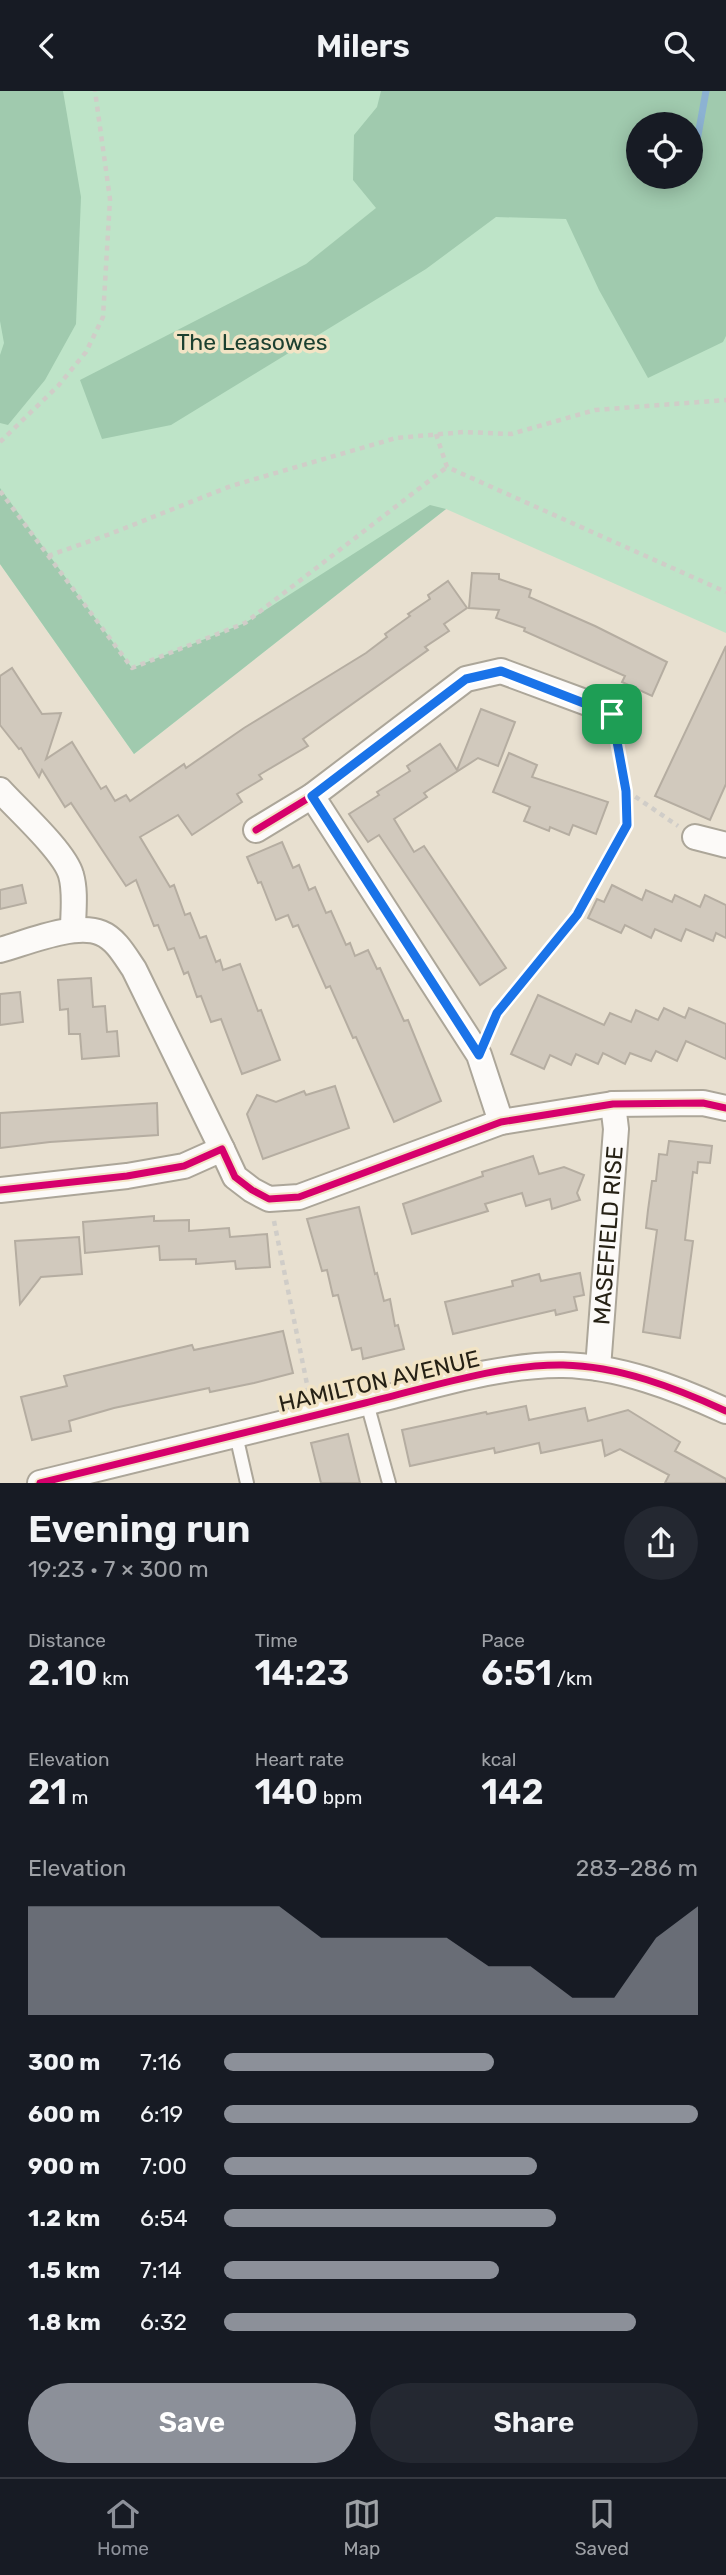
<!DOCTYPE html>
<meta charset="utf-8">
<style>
:root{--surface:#171b24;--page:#242831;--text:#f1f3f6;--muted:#9ea1a6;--line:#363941;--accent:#8c9099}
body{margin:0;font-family:Rubik,sans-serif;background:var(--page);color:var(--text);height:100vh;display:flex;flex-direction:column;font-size:26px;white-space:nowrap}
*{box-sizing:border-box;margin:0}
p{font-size:23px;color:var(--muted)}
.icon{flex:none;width:38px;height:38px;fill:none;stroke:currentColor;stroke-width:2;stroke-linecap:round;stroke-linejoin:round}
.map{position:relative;height:1392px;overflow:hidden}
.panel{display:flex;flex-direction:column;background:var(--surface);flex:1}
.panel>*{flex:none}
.fabs{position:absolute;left:626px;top:21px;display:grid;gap:14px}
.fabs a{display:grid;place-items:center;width:77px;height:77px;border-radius:50%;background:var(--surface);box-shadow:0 4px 18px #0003;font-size:35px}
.pin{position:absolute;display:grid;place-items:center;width:60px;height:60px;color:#fff;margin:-30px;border-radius:14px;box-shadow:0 4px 10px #0006}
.round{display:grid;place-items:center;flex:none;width:74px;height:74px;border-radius:37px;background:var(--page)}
.overview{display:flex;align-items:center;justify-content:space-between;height:119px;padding:0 28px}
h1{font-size:38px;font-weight:600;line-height:52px}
.stats{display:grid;grid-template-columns:repeat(3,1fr);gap:10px;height:119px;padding:7px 28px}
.stats div{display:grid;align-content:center}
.stats b{font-size:35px;font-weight:600}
.stats small{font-size:19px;font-weight:400}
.stats p{font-size:19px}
.chart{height:196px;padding:14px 28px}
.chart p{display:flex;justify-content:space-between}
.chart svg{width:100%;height:126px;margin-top:7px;fill:var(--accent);opacity:.7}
.action{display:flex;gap:14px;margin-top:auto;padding:14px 28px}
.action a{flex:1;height:80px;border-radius:42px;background:var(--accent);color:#fff;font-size:28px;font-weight:600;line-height:80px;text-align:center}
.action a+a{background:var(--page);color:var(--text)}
ul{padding:0 28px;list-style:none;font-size:23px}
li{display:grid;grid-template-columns:112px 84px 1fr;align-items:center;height:52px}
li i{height:18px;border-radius:9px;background:var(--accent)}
header{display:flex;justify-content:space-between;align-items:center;height:91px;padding:0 28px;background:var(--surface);font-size:32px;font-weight:600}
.tab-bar{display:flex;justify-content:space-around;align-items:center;height:98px;border-top:2px solid var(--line);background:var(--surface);font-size:19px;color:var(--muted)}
.tab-bar a{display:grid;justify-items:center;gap:4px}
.tab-bar .active{color:var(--accent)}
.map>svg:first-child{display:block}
.green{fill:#bee4c8;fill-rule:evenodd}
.forest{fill:#a0caae;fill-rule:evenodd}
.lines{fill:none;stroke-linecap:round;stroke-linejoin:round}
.stream{stroke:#8cb2d2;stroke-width:7}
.building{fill:#d1c9bd;stroke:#b5ada1;stroke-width:2}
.lane-casing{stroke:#aca699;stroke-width:16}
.street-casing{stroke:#aca699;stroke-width:28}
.path{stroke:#d0cdc8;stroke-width:4.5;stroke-dasharray:5 5;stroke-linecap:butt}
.lane{stroke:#fcfaf8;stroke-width:12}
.street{stroke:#fcfaf8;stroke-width:24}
.cycleway-casing{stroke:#f2e4c5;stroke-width:11}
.cycleway{stroke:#d6006c;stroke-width:7}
.route-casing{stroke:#fff;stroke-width:14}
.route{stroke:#1a73e8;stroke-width:9}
.labels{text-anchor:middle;stroke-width:7;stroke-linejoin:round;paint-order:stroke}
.park-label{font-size:23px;fill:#1c4030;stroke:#f2e4c5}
.street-label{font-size:23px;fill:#262115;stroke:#f2e4c5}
</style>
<header><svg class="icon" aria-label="back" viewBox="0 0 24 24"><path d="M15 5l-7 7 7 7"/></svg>Milers<svg class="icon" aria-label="search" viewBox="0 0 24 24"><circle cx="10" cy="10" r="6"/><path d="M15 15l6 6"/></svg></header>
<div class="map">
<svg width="726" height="1392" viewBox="0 0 726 1392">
<rect width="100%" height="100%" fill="#e8e0d0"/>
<!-- green -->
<path class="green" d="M0,0H726V542L446,418L134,663L0,473ZM639,33H691V86H639Z"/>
<!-- forest -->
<g class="forest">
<path d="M0,0H63L81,106L76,233L45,289L8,334L0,332V264L4,252L0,230Z"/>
<path d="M381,0H726V245L723,251L648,287L599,199L566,128L496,126L426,178L171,334L102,348L80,289L306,173L376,117L353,89L354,44L377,16ZM639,33H691V86H639Z"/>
<path d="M0,397L132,577L245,532L430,414L446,418L134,663L0,473Z"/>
</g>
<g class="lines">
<!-- stream -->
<path class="stream" d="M697,50L706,0"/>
</g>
<!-- building -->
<g class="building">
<path d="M472,482L499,483V488L531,499L529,506L595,535L667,571L652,605L622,591L625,585L524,540L525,537L496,527L499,519L469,517Z"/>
<path d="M448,490L467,517L444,533L449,540L425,556L428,559L303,648L308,655L259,684L262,688L237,703L242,711L192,744L178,724L140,746L170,796L174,794L185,824L190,822L200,847L206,845L216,871L220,869L223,879L240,873L258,920L261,919L280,969L242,983L221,928L211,931L201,905L197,906L188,881L184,883L174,857L168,859L158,834L154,835L136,789L126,795L71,712L65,716L42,679L39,686L21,657L19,658L0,634V585L12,577L42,623L61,622L46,668L72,651L101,698L106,695L115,710L126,704L130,710L184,673L186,677L244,637L366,562L387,546L385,543L410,525L408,523L430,508L428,504Z"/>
<path d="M726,555V693L710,729L655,705Z"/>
<path d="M481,618L515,631L498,675L478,667L424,702L427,706L394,728L414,761L424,755L506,877L480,894L379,744L368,751L349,723L379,704L377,701L410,680L407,675L440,653L457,679Z"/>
<path d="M509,662L537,674L532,686L608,711L596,743L573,734L569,744L550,736L549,740L524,730L530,716L493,701Z"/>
<path d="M282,751L293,777L299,774L309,799L315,796L326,822L331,820L346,854L350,852L355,865L368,859L377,878L380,877L404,930L408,929L441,1010L394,1031L356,946L353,947L330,895L326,897L298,834L293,836L288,824L276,829L261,791L258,792L247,766Z"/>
<path d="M22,794L26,812L0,818V799Z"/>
<path d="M612,794L642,809L646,799L672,811L675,804L700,816L705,804L726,814V847L716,842L713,850L686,838L681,850L655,838L651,847L625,834L621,842L588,827L597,808L604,811Z"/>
<path d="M91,887L93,916L105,915L107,941L117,940L119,965L82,968L80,943H69L68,918L60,919L58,889Z"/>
<path d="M20,901L23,931L0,934V903Z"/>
<path d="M538,904L604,934L610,922L631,931L636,919L658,929L664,917L685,927L689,917L726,933V968L686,950L677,970L656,960L651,970L630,962L625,973L603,962L598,973L576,963L571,974L550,964L544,978L511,963Z"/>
<path d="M335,995L349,1037L263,1068L247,1023L257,1004L276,1011L304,1000L306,1004Z"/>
<path d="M157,1012L158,1044L50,1051L0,1057V1022Z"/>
<path d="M669,1050L712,1055L710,1072L698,1071L697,1082L693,1081L685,1149L693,1150L680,1247L643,1241L657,1139L646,1137L648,1119L652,1090H656L659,1063L667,1064Z"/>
<path d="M533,1065L539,1083L564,1076L584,1084L577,1102L580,1109L552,1118L550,1108L526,1115L522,1102L485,1113L488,1120L412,1143L403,1113L483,1085L482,1081Z"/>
<path d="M359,1116L375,1183L377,1182L384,1210L390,1208L395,1235L398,1234L404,1258L363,1268L361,1257L352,1259L338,1204L333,1205L327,1179L322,1180L307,1128Z"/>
<path d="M154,1125V1130L189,1129V1140L229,1137L230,1146L267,1143L270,1176L236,1178L235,1170L196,1173V1168L160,1169L159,1155L85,1162L83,1131Z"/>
<path d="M79,1146L82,1183L41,1186L20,1213L15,1150Z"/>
<path d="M580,1182L584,1204L574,1206L577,1219L556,1224L555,1219L453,1243L445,1211L513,1195L512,1190L539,1183L541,1190Z"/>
<path d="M283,1240L293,1282L254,1292L210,1301L209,1297L114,1317L69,1330L71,1340L32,1349L21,1306L67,1295L64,1285L192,1254L194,1259Z"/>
<path d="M526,1315L529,1329L585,1317L588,1330L628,1319L680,1351L675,1360L726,1388V1392H665L669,1384L620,1358L605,1365L602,1349L541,1362L539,1352L495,1362L494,1357L410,1375L402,1339L486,1321L487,1323Z"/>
<path d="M348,1343L360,1392H321L311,1352Z"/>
</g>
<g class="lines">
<!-- lane casing -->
<g class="lane-casing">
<g id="lane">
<path d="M367,1312L389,1392"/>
<path d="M236,1344L247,1392"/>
</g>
</g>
<!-- street casing -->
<g class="street-casing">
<g id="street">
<path d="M0,699C17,718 65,761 71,784C76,801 73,821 73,839"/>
<path d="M312,705L479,964L501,1031"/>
<path d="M256,739L312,705L466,588L501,580L593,614"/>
<path d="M695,746L726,754"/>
<path d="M0,859C26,852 75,831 101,842C116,848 125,865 134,878L222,1058"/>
<path d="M0,1099L127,1085L184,1075L222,1058L235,1086L252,1099L269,1108L299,1106L501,1031L613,1013L703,1012L726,1017"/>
<path id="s1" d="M598,1277L616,1038L613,1013"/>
<path d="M40,1392C149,1366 257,1338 365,1312C427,1297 500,1273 563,1274C619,1275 676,1297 726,1320"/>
</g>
</g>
<!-- path -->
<g class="path">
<path d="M436,343L447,376L726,501"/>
<path d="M0,351L58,295L86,261L103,226L110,108L95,0"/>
<path d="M0,400L132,577L245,532L447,376"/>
<path d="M48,465L110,443L231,395L396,347L464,341L511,343L595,319L726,309"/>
<path d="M627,700L678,735"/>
<path d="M490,939L497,922L577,824L627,734V700L612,625"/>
<path d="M274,1130L309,1303"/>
</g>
<!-- lane -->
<use href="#lane" class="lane"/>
<!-- street -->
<use href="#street" class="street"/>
<!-- cycleway casing -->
<g class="cycleway-casing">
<g id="cycleway">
<path d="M256,739L312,705L466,588L501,580L593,614"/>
<path d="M0,1099L127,1085L184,1075L222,1058L235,1086L252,1099L269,1108L299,1106L501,1031L613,1013L703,1012L726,1017"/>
<path d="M40,1392C149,1366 257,1338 365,1312C427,1297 500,1273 563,1274C619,1275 676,1297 726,1320"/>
</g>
</g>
<!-- cycleway -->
<use href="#cycleway" class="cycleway"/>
</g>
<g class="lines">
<!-- route casing -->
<g class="route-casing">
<path id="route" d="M501,580L612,623L626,700L627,734L577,824L497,922L479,964L312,705L466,588Z"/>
</g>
<!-- route -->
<use href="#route" class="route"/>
</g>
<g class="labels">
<!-- park labels -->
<g class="park-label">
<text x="252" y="259">The Leasowes</text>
</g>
<!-- street labels -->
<g class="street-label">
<text dy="8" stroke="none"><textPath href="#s1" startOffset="133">MASEFIELD RISE</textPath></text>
<text transform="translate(379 1290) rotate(-13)" y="8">HAMILTON AVENUE</text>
</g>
</g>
</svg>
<div class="fabs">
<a><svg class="icon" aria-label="locate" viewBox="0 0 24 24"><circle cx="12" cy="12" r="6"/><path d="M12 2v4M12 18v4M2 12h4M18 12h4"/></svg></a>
</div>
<div class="pin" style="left:612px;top:623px;background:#1e9e55"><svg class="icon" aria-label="arrive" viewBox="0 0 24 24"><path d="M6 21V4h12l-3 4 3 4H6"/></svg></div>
</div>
<section class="panel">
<div class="overview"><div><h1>Evening run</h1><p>19:23 · 7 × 300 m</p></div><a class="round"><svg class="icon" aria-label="share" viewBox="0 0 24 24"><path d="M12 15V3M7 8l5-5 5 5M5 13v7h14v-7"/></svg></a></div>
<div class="stats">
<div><p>Distance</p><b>2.10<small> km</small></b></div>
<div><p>Time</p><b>14:23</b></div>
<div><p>Pace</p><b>6:51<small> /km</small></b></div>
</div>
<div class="stats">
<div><p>Elevation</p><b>21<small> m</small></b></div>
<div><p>Heart rate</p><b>140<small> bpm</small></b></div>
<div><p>kcal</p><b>142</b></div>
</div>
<div class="chart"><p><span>Elevation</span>283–286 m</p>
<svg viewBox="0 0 160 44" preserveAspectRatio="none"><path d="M0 44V6L10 6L20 6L30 6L40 6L50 6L60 6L70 17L80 17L90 17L100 17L110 27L120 27L130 38L140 38L150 17L160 6V44z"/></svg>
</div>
<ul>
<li><b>300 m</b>7:16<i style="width:57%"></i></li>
<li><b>600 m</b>6:19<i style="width:100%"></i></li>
<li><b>900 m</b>7:00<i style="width:66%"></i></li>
<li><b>1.2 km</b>6:54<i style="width:70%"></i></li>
<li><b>1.5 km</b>7:14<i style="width:58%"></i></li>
<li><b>1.8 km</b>6:32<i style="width:87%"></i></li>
</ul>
<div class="action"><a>Save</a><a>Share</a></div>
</section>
<nav class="tab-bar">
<a class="active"><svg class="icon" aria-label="home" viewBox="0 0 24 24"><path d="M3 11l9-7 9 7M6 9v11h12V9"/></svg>Home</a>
<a><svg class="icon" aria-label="map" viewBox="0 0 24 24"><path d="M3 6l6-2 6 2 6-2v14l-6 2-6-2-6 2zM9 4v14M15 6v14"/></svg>Map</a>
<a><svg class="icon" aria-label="saved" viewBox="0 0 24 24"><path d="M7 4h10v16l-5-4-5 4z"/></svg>Saved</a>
</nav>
